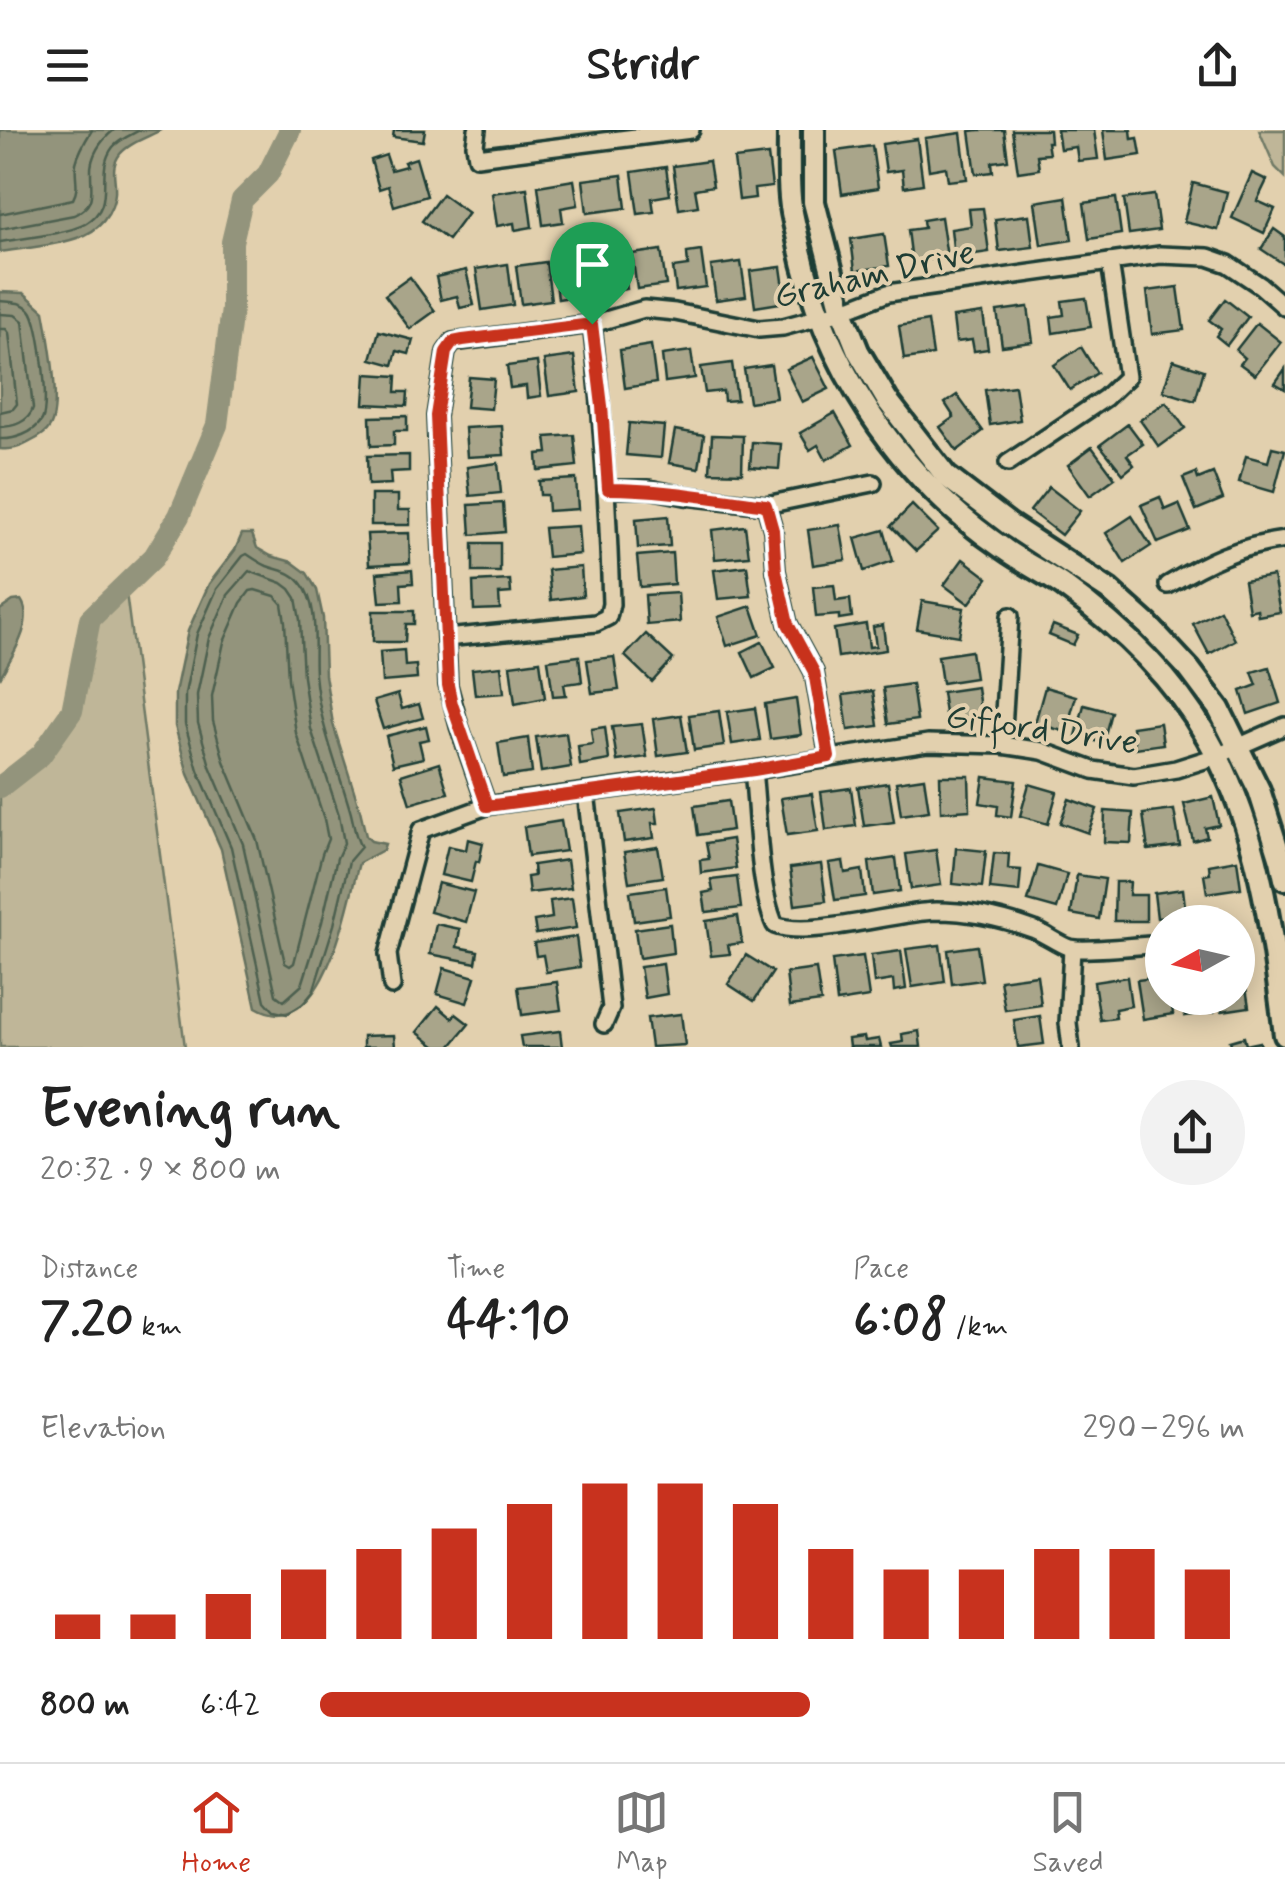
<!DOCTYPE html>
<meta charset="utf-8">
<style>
:root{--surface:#fff;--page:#f2f2f2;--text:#222;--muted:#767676;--line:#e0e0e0;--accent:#c8321e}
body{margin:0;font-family:Mynerve,sans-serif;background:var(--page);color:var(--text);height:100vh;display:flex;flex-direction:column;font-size:38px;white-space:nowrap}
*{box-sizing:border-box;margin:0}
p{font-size:32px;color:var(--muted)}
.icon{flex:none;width:55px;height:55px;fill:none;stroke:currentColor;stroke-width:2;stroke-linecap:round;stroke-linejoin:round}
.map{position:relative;height:917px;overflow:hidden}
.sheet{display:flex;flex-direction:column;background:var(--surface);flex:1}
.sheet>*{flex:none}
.needle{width:65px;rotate:262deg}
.fabs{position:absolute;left:1145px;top:775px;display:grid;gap:20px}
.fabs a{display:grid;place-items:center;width:110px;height:110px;border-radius:50%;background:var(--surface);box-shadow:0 5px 25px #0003;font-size:50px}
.pin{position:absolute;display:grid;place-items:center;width:85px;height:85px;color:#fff;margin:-102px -42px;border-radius:50% 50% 50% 0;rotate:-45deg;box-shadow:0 0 10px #0007}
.pin .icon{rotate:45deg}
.round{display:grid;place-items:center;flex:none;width:105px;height:105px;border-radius:52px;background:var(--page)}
.overview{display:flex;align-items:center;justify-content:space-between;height:170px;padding:0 40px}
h1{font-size:55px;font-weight:700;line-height:75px}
.stats{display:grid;grid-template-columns:repeat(3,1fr);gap:15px;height:170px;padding:10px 40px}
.stats div{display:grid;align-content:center}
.stats b{font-size:50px;font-weight:700}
.stats small{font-size:28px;font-weight:400}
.stats p{font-size:28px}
.chart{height:280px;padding:20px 40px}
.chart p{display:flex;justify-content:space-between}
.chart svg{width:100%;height:180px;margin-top:10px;stroke:var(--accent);stroke-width:6}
ul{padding:0 40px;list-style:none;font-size:32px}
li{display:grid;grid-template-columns:160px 120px 1fr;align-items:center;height:75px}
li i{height:25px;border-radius:12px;background:var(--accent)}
header{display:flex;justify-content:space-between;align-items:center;height:130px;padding:0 40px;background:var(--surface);font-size:45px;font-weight:700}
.tab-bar{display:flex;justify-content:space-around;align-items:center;height:140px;border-top:2px solid var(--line);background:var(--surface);font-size:28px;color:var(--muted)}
.tab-bar a{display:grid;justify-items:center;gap:5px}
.tab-bar .active{color:var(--accent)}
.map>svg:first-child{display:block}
.green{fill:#bfb698;stroke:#6f7a66;stroke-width:2.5}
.water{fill:#93947b;stroke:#65715f;stroke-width:2.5}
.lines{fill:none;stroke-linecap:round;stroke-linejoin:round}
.shore{stroke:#4d6050;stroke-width:2.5}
.river{stroke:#93947b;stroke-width:22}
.building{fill:#a9a58a;stroke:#1f3d34;stroke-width:2.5}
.street-casing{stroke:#1f3d34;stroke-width:22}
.secondary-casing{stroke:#1f3d34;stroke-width:28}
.street{stroke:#e2d0ae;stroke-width:15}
.secondary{stroke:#e2d0ae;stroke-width:20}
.route-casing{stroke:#fff;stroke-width:20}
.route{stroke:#c8321e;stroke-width:12}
.labels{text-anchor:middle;stroke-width:8;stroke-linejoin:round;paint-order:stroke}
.street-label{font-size:35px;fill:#1f3d34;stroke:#e2d0ae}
</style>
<header><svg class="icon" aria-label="menu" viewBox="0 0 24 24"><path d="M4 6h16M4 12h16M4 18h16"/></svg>Stridr<svg class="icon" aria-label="share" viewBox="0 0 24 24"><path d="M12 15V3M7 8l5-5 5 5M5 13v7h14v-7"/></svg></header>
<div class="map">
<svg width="1285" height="917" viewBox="0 0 1285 917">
<rect width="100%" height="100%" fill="#e2d0ae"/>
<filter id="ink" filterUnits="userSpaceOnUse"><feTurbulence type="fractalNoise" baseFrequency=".01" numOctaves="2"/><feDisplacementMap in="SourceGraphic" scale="20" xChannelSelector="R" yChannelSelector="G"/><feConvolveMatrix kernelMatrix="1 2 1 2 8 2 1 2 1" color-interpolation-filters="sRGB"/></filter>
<g filter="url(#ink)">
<!-- green -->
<g class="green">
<path d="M1259,0H1285V47L1275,37Z"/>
<path d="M125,455L185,917H0V657L41,625L72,581L90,489Z"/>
</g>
<!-- water -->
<g class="water">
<path d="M0,0H161C148,7 129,13 120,24C112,35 114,42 115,54C117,75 105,96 85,105C62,115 26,118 0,122Z"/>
<path d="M0,162L24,163L44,181C48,204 63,280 49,298C46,304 36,309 30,312C19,318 12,320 0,319Z"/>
<path d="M242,404H252L257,418L271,426L292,432L307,443L317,460L323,488L325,545L333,594L360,680L366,706L371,711L385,714L383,720L359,733C348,771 324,917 256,877L221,719L188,644L175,596V563L188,501L209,454L235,420Z"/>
<path d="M21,470C36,492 11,527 0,548V480L13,471Z"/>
</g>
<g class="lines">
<!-- shore -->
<g class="shore">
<path d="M0,84L73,69C80,57 74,47 76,33C79,21 85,11 92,0"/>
<path d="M0,99L74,85C96,74 91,64 91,43C90,26 101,10 114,0"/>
<path d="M0,112C22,108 67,104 85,94C119,74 93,43 113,17C120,9 131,5 140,0"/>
<path d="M0,171C11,172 21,171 30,180C40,190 50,277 42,290C34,303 14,310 0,309"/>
<path d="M0,184L15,185L23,191L33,278C29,292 13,297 0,297"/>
<path d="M0,199H6L9,203L17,274L13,279L0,282"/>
<path d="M247,424C253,428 260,433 267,436C280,441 292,441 301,453C320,476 313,516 315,544C319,592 337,635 350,680C354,693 354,706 361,717L349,731L334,795L313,862L303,874L287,884L274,881L265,871L231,717L198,640L185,594V564L197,504L217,459L243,426Z"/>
<path d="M249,441L282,453L290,459L296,468L300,490L303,547L311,599L339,685L344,713L337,728L322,792L302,855L284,871L276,865L243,714L210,636L198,593L197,565L209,508L228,465Z"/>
<path d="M255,460L275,466L282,474L285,492L288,549L296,603L324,689L328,709L322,724L294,833L290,836L285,833L257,710L224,631L213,591L212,566L224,512L241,473L250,461Z"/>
</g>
<!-- river -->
<path class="river" d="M0,657L41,625L72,581L90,489L154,427L179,386L217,295L232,179V112L242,70L268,44L290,0"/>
</g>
<!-- building -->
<g class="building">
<path d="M394,0H425L423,11L393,7Z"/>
<path d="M979,0H1004L1008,30L992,32L993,42L976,44L970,1Z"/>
<path d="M1012,0H1049L1050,12H1047L1049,24L1037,25L1039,39L1018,42Z"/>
<path d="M1057,0H1094L1098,29L1078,31L1076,17L1060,19Z"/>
<path d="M1103,0H1131L1132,9L1138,8L1141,25L1107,30Z"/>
<path d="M961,3L967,49L948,51L946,37L929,40L925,8Z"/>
<path d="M917,9L923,54L904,57L902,40L886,42L882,14Z"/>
<path d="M872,16L878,58L842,64L836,21Z"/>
<path d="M386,25L391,40L406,36L404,32L416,28L427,66L394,76L388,56L379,59L371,30Z"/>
<path d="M768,25L772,57L754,59L755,68L739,70L734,29Z"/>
<path d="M709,31L713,56L695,59L698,76L679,79L673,36Z"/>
<path d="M666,37L670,65L652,68L654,82L638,84L632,42Z"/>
<path d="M1252,43L1267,50L1257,71L1275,79L1264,103L1232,88Z"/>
<path d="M622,45L626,78L587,83L583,50Z"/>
<path d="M574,50L578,75L561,78L563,92L543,95L538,56Z"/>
<path d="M1193,53L1227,62L1218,100L1184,92Z"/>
<path d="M527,58L532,97L515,100L514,93L497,96L492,63Z"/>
<path d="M442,64L468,83L448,110L422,91Z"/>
<path d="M1154,65L1159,100L1129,104L1124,69Z"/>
<path d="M1066,67L1072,110L1041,115L1035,72Z"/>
<path d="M1116,68L1121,104L1089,109L1084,73Z"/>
<path d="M983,78L989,122L954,127L951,99L971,96L969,79Z"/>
<path d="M1029,85L1033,117L999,121L995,89Z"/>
<path d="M941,87L947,127L912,132L908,100L924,98L923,90Z"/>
<path d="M1274,99L1285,107V135L1261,119Z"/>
<path d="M884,104L889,136L855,141L851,109Z"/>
<path d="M661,120L666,155L637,159L632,124Z"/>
<path d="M701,121L706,157L676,161L673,138L688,136L687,123Z"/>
<path d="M623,126L627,159L597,163L592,131Z"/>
<path d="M584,129L589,164L558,169L555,144L565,143L563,132Z"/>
<path d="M546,132L551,170L521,174L516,136Z"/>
<path d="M741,132L746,166L716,170L711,136Z"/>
<path d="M508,134L513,175L482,180L476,139Z"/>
<path d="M781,137L786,172L755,177L750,141Z"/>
<path d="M466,140L474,175L460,178L457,166L441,170L436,147Z"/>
<path d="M410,147L435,181L410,199L385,165Z"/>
<path d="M1178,157L1184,200L1152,204L1147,161Z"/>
<path d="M1086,168L1091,197L1053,203L1051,187L1064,185L1062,171Z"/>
<path d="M1225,169L1248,187L1227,215L1216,206L1221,199L1209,190Z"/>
<path d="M1028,177L1033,212L1002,216L997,181Z"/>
<path d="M983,183L988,219L974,221L972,210L956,212L953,187Z"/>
<path d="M928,191L933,225L904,229L899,196Z"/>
<path d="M1257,193L1281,212L1255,245L1240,234L1245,228L1236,220Z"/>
<path d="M379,201L413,210L409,224L397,221L393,235L371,229Z"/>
<path d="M651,215L656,253L625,258L620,220Z"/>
<path d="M1081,217L1097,243L1070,260L1054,235Z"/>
<path d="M691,221L695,248L665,252L662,225Z"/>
<path d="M574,226L579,262L549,266L544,230Z"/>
<path d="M813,227L829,259L802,272L786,239Z"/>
<path d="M1173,230L1204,240L1195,271L1163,261Z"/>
<path d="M537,232L541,266L527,268L526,256L510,258L507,236Z"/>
<path d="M732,233L737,270L724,271L723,261L705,263L701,237Z"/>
<path d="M771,235L776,268L749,272L744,239Z"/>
<path d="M1285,239V259L1275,253Z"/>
<path d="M366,244L397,246L396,262H408L407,276L364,274Z"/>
<path d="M469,247L494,249L491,279L466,277Z"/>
<path d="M1015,256L1020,290L990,295L985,260Z"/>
<path d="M957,265L983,301L957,321L940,297L954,287L945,273Z"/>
<path d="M1166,272L1185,298L1159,317L1140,290Z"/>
<path d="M835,283L853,315L826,330L818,315L810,320L800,303Z"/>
<path d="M407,286V301H394V315L371,316L370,287Z"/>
<path d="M629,293L664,296L661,328L626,325Z"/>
<path d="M1128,294L1143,314L1127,325L1134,335L1123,344L1100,315Z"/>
<path d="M502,296L504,325L467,327L465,298Z"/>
<path d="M675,300L704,305L699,338L669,333Z"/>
<path d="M574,305L577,336L538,340L537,324L548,323L546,307Z"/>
<path d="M712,305L743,306L742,343L710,342Z"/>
<path d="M752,312L781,314L779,339L750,337Z"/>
<path d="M1092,317L1115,348L1090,366L1068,335Z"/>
<path d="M1272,317L1285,320L1274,362L1239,352L1246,326L1268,332Z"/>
<path d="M409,325V341L390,342L391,354L368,355L367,326Z"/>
<path d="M498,333L501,363L470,366L467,337Z"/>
<path d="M1196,343L1198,349L1213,343L1223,369L1196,380L1183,348Z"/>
<path d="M576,349L578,379L548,381L547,365H540L539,351Z"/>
<path d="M1049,357L1080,381L1061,405L1030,381Z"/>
<path d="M371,365H398V380H410V395H371Z"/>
<path d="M1160,367L1165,380L1179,374L1190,400L1158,413L1141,375Z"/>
<path d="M503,373L505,402L471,405L469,375Z"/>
<path d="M912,375L938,401L916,421L891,396Z"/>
<path d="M668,386L670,416L638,418L636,389Z"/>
<path d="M1132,386L1151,416L1125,433L1106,403Z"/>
<path d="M840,395L846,430L813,435L808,400Z"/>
<path d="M578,396L580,424L547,427L544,398Z"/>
<path d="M745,396L749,426L715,429L712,400Z"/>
<path d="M884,400L893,431L864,441L855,408Z"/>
<path d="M409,403L410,433L369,435L367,404Z"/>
<rect x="473" y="413" width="27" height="29"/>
<path d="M672,423L674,454L640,457L637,426Z"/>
<path d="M963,429L988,448L969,474L944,455Z"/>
<path d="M747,436L751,466L718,469L714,440Z"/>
<path d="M581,437L583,466L551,470L548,440Z"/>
<path d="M412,440L413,453L401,454L402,471L380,472L377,443Z"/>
<path d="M1273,446L1280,482L1258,486L1257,479L1249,481L1244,451Z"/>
<path d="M510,450L511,463L499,464L500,479L474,480L473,452Z"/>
<path d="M834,455L836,471L850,469L852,487L839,489V485L816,487L813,457Z"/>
<path d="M678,463L680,492L647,495L645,465Z"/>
<path d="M922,471L964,478L959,506L917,499Z"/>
<path d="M751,476L761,505L727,516L718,487Z"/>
<path d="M1220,480L1235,510L1209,524L1193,494Z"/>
<path d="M373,481H414V494H406L405,512H373Z"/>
<path d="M866,494L869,517L876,516L873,497L883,495L886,520L838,527L834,499Z"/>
<path d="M1053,495L1078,505L1073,515L1049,505Z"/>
<path d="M646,504L673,529L652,552L625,526Z"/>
<path d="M762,512L775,538L754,548L742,522Z"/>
<path d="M404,520L405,536L416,535L417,549L382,552L380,522Z"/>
<path d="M971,521L975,548L942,553L938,526Z"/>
<path d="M579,526L582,552L564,554L566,565L553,566L548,530Z"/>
<path d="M614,527L619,560L592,563L587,530Z"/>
<path d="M540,531L545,568L515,574L510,535Z"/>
<path d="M501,536L504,563L475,565L472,539Z"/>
<path d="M1269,537L1280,573L1248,584L1241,561L1257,555L1252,542Z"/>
<path d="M912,554L917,590L888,594L883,558Z"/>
<path d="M977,557L981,586L946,591L942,562Z"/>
<path d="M1045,557L1076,566L1066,602L1035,593Z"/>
<path d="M873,561L878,596L848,600L843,565Z"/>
<path d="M398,564L402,579L419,574L423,588L383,599L374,571Z"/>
<path d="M796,569L801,605L770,609L765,574Z"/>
<path d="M1084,575L1111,582L1103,613L1076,606Z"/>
<path d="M755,578L760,610L732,614L727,582Z"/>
<path d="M719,581L724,616L694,620L689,585Z"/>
<path d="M681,585L687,622L658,626L653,589Z"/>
<path d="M1160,593L1163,614L1135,618L1132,597Z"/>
<path d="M642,594L647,627L617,631L612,597Z"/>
<path d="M426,596L429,609L419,611L423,628L393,635L386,606Z"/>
<path d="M605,597L609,630L580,635L578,616L593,614L591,599Z"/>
<path d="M566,603L571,637L541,642L536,607Z"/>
<path d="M528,608L532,643L503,647L498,613Z"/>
<path d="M439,633L448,663L410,674L401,645Z"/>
<path d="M940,646H969L970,680L941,682Z"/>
<path d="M984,647L1016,651L1011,687L997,685L998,676L980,673Z"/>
<path d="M924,648L929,681L901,685L896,652Z"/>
<path d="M888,653L894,692L864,696L858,657Z"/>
<path d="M1029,654L1057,662L1048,694L1020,686Z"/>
<path d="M851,658L856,696L826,700L821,662Z"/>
<path d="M812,664L818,701L787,705L781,668Z"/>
<path d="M1213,667L1219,695L1205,698L1207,707L1193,711L1184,674Z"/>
<path d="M1069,669L1097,679L1088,703L1060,693Z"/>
<path d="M728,671L732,700L698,705L694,676Z"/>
<path d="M656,678L658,693H652L654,708L624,712L620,683Z"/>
<path d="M1174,680L1180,716L1148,720L1143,684Z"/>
<path d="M1105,681L1133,683L1131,713L1104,712Z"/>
<path d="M561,691L566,721L528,726L524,697Z"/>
<path d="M468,709L483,713L479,732L476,731L471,752L441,745L448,716L466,720Z"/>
<path d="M732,709L736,738L701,743L700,730L709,729L706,713Z"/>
<path d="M658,717L663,747L629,752L624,722Z"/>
<path d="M956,718L986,721L982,757L953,754Z"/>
<path d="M936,720L941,755L911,759L906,724Z"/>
<path d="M994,723L1009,724L1008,739L1021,740L1019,762L990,759Z"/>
<path d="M896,728L900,761L873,765L869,732Z"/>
<path d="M567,730L571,758L529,763L527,747L534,746L533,735Z"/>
<path d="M1237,730L1241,758L1207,763L1204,745L1210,744L1209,735Z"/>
<path d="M843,731L845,743L862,740L865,766L835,770L829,733Z"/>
<path d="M821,734L826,771L795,775L790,738Z"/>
<path d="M1038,736L1067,744L1057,779L1028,771Z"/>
<path d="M1077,745L1105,749L1099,789L1071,784Z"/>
<path d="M737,747L741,778L706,782L703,763L713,761L711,750Z"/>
<path d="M1115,752H1130L1129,765H1146V791H1114Z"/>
<path d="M438,753L474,762L466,792L430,782Z"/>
<path d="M666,757L670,786L634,791L630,762Z"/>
<path d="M1183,759L1186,785L1157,788L1154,763Z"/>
<path d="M572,768L576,798L536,804L534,791L552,788L550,771Z"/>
<path d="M738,786L742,813L728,815L730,824L711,826L706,791Z"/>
<path d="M436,794L460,799L457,817L478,821L476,833L430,824Z"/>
<path d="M670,794L673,823L639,828L635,799Z"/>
<path d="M576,807L580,837L546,842L543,825L536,826L534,813Z"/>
<path d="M940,815L945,852L912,857L906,819Z"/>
<path d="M977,816L982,850L952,854L948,820Z"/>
<path d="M901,821L906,859L894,861L893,850L874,853L871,825Z"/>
<path d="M746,825L773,842L754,871L728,854Z"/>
<path d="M863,826L869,867L837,872L832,830Z"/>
<path d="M663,834L667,864L645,868L640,837Z"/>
<path d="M444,838L475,847L467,873L437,864Z"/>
<path d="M816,839L821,872L790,876L786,843Z"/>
<path d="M1037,845L1041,875L1005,880L1000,850Z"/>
<path d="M1244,845L1249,877L1222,881L1220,868H1238V846Z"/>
<path d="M1127,847L1131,876L1115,879L1116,888L1100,890L1094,852Z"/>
<path d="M1162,847V868H1171L1173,884L1143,889L1137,850Z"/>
<path d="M557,852L561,880L522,885L518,857Z"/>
<path d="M1182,868H1212L1214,882L1185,886Z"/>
<path d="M438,876L452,888L456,884L469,894L450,917H436L417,902Z"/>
<path d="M681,884L685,915L651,917L647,888Z"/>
<path d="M1040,886L1044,914L1018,917L1014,890Z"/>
<path d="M560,901L562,917H522L520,906Z"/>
<path d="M919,901L921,917H892L891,914L903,912L902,904Z"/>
<path d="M394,905L395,917H363V906Z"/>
<path d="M864,907L865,911L879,909L881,917H849L848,909Z"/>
<path d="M1244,907L1246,915L1260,912L1261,917H1232L1230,911Z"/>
</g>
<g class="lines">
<!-- street casing -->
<g class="street-casing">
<g id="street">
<path d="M477,0L475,15L477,27L691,0"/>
<path d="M1008,333L1105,268L1127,247L1110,132"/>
<path d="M608,359H649L685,366L766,375L873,353"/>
<path d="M766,375L773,400L776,441L788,494L814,542L829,627"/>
<path d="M1168,455C1208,431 1239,416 1285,410"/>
<path d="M446,508L596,493L608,487L611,474C608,380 603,287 592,194"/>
<path d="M1002,615L1010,486"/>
<path d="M753,640C758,684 758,757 775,795C809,809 894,782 936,781C969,781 1005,789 1035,800C1047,805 1058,814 1070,818C1083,822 1145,815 1162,814"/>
<path d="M586,662L611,878L604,894"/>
<path d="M487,676L459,596L448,555L436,286L446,222L453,212L592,194L644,179L675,182L759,199L783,197L842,181L888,163L1160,125L1208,127L1228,134L1261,156L1285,177"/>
<path d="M392,856L388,824L421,700L487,676L504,673L753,640L928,613L1002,615L1042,621L1093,640L1134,646L1176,639L1217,626L1285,596"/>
<path d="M1071,917L1068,893L1072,819"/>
</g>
</g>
<!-- secondary casing -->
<g class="secondary-casing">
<g id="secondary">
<path d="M789,0C789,23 788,46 790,68C791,81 794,93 797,105C821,232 897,346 1004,419C1022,432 1043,442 1062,455C1119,496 1172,546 1207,607C1260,698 1272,803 1285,905"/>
<path d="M814,0V72L842,181L858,221L887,270L946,346L1010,395L1109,460L1148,495L1189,539L1219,579L1259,660L1281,730L1285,749"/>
</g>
</g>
<!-- street -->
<use href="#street" class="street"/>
<!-- secondary -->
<use href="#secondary" class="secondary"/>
</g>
</g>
<g class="lines" filter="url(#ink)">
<!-- route casing -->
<g class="route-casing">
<path id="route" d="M592,194L602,276L608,359C661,359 713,368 766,375L773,400L776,441L788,494L814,542L829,627L754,640L487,676L452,574L448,555L436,286L446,222L453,212L463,210Z"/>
</g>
<!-- route -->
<use href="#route" class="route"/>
</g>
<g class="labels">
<!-- street labels -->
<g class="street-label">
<text transform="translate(874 143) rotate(-13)" y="12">Graham Drive</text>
<text transform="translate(1042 598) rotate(8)" y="12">Gifford Drive</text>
</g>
</g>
</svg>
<div class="fabs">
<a><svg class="needle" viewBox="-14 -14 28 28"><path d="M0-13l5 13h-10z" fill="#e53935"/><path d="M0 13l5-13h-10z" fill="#767676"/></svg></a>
</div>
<div class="pin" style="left:592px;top:194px;background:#1e9e55"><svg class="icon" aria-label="arrive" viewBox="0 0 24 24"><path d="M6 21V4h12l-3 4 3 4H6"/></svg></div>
</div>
<section class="sheet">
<div class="overview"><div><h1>Evening run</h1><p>20:32 · 9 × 800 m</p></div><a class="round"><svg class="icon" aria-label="share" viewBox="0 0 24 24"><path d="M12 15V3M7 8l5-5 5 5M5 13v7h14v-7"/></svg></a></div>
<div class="stats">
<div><p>Distance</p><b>7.20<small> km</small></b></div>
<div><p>Time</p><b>44:10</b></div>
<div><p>Pace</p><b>6:08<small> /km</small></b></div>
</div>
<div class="chart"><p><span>Elevation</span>290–296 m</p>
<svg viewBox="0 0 160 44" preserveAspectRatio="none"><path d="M5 44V38M15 44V38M25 44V33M35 44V27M45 44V22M55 44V17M65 44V11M75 44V6M85 44V6M95 44V11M105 44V22M115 44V27M125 44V27M135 44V22M145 44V22M155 44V27"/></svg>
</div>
<ul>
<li><b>800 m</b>6:42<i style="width:53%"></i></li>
</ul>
</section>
<nav class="tab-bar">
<a class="active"><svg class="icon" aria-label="home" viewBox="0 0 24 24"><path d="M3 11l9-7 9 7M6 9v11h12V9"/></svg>Home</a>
<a><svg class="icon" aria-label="map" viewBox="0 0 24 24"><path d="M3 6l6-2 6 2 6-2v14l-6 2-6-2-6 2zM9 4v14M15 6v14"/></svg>Map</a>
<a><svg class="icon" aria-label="saved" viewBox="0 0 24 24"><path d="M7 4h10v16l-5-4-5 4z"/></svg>Saved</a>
</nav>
